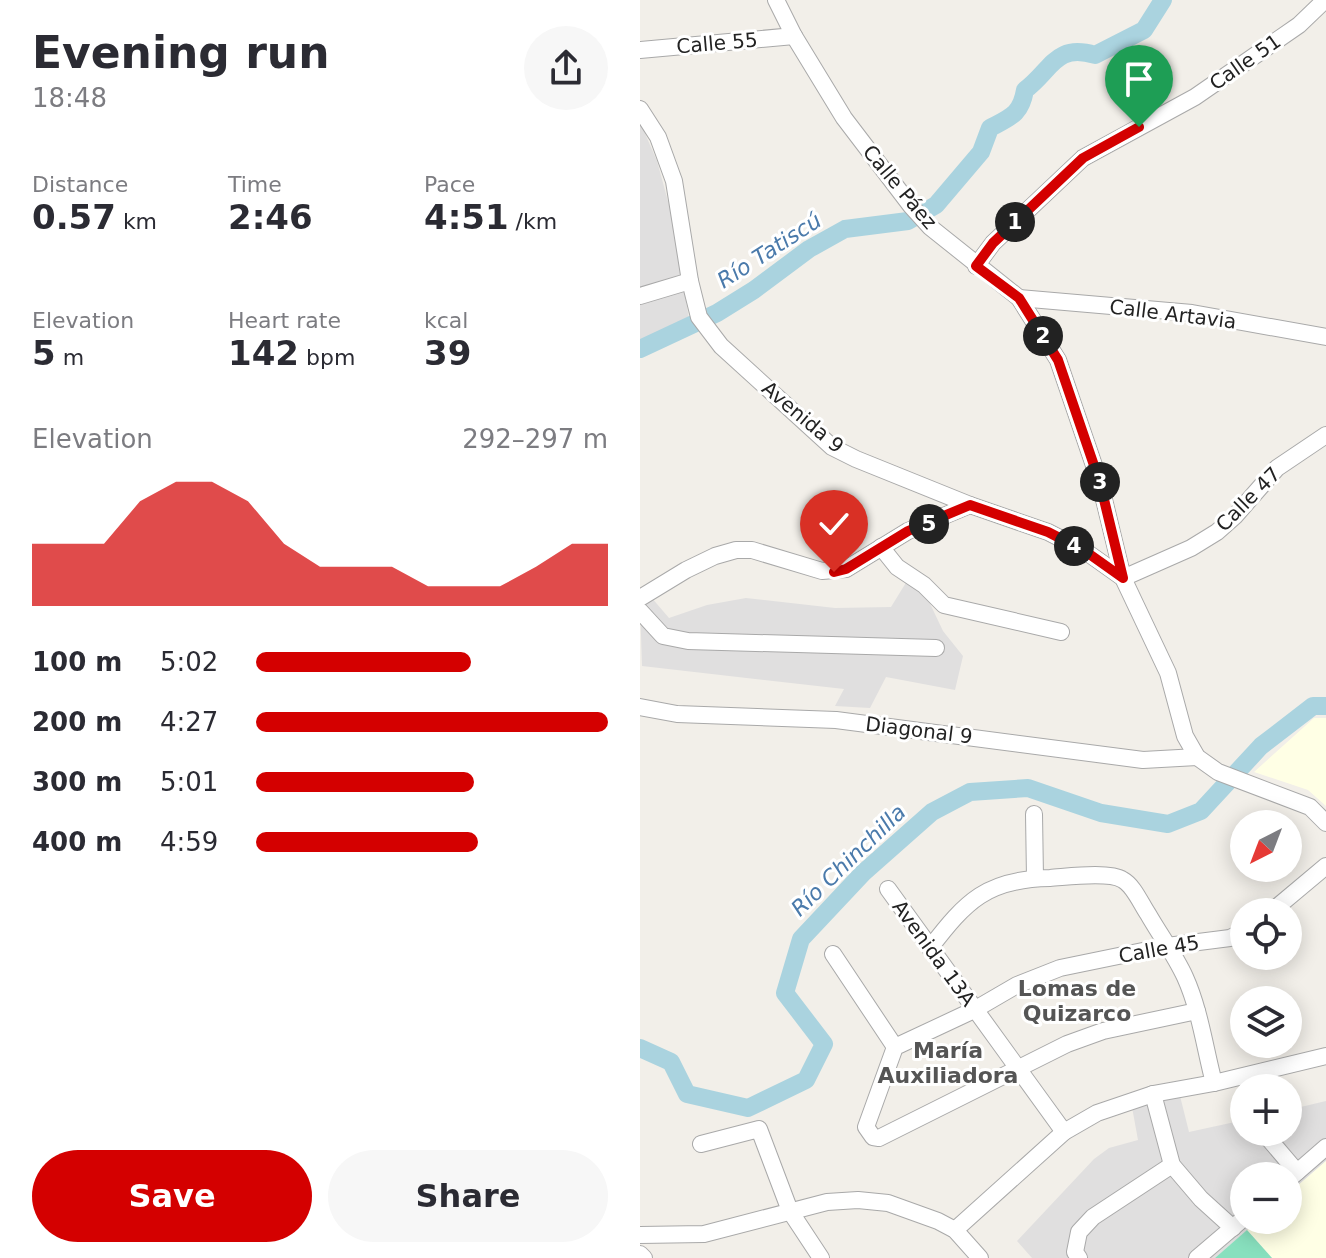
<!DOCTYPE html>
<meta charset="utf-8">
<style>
:root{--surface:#fff;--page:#f7f7f7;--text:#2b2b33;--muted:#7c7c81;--accent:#d40000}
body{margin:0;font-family:"DejaVu Sans",sans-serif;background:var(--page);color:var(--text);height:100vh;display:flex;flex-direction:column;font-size:30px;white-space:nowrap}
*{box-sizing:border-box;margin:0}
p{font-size:26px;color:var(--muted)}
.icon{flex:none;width:44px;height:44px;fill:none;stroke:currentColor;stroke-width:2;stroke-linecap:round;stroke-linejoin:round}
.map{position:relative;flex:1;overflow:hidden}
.panel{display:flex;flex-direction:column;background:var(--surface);width:640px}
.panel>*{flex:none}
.needle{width:52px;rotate:222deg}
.tools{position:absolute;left:590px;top:810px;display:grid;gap:16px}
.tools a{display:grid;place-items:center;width:72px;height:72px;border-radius:50%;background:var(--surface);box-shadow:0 4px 20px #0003;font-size:40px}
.pin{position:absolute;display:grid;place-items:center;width:68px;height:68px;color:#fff;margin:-82px -34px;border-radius:50% 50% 50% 0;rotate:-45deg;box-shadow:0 0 8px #0007}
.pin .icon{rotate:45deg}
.km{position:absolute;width:40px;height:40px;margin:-20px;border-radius:50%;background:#222;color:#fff;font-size:22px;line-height:40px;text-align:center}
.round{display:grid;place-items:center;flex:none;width:84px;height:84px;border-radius:42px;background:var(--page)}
.headline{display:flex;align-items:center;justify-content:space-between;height:136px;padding:0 32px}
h1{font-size:44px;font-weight:700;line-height:60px}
.metrics{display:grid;grid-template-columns:repeat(3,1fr);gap:12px;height:136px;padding:8px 32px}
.metrics div{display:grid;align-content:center}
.metrics b{font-size:34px;font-weight:700}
.metrics small{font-size:22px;font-weight:400}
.metrics p{font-size:22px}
.chart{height:224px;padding:16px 32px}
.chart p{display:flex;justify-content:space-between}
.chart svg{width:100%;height:144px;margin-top:8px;fill:var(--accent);opacity:.7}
.cta{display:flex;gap:16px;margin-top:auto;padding:16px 32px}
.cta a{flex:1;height:92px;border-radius:48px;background:var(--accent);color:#fff;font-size:32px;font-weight:700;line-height:92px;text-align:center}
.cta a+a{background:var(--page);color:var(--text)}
ul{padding:0 32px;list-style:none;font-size:26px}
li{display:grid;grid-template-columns:128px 96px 1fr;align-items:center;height:60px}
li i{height:20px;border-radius:10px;background:var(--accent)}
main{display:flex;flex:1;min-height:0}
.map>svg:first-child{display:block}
.residential{fill:#e0dfdf}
.education{fill:#ffffe5}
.pitch{fill:#88e0be}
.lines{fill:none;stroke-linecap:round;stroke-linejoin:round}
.river{stroke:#aad3df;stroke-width:18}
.minor-casing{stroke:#a9a9a9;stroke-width:18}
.minor{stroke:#fff;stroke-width:16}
.route-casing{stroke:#fff;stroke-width:16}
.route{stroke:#d40000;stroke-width:10}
.labels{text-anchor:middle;stroke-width:6;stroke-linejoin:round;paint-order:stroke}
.street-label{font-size:20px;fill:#222;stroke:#fff}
.water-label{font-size:22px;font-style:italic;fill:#4a7aab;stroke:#fff}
.neighbourhood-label{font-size:22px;font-weight:bold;fill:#555;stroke:#fff}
</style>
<main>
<section class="panel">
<div class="headline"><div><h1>Evening run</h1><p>18:48</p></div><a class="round"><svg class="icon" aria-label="share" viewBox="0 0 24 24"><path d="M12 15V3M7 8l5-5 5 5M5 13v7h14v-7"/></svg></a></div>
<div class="metrics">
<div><p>Distance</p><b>0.57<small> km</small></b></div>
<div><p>Time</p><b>2:46</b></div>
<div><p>Pace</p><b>4:51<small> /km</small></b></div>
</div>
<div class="metrics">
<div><p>Elevation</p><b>5<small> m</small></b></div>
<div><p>Heart rate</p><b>142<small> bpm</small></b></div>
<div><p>kcal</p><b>39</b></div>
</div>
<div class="chart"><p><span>Elevation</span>292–297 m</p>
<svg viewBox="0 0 160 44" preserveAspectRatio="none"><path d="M0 44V25L10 25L20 25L30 12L40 6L50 6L60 12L70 25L80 32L90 32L100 32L110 38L120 38L130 38L140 32L150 25L160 25V44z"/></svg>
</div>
<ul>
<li><b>100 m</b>5:02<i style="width:61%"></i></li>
<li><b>200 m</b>4:27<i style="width:100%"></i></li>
<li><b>300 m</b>5:01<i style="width:62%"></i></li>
<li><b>400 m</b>4:59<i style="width:63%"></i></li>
</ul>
<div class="cta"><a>Save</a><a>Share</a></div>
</section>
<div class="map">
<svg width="686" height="1258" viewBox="0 0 686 1258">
<rect width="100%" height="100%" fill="#f2efe9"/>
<!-- residential -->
<g class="residential">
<path d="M0,122L17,161L32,216L49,319L0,340Z"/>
<path d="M267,581L285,593L303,631L323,656L315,690L246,677L230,708L195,706L204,689L2,666L0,605L11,597L29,618L67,605L106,598L195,608L251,607Z"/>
<path d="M540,1096L549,1132L604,1120V1132H648V1110L686,1101V1161L648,1194V1176H604V1220H619L575,1258H392L377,1241L454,1159L469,1148L498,1140L492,1107Z"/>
</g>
<!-- education -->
<g class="education">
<path d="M674,718H686V806L668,790L614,772Z"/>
<path d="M686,1161V1258H632L607,1230L619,1220H648V1194Z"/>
</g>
<!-- pitch -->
<path class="pitch" d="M607,1230L632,1258H575Z"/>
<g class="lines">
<!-- river -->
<g class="river">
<path d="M0,349L77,313L114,290L169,249L205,229L268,221L296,205L341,152L350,128C371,117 381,114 385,90C412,70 415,43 455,55L504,30L523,0"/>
<path d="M0,1048L31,1062L47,1094L108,1108L166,1080L184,1044L145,993L161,939L223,873L292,812L330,792L388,788L461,813L528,824L561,811L621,746L673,706H686"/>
</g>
<!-- minor casing -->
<g class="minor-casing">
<g id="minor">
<path d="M136,0L154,36L204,118L271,206L290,227L379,298L418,360L460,483L483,578"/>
<path d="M0,50L154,36"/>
<path d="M0,109L18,137L34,181L50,281L59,317L81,346L192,447L216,459L330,505L408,532L445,551L483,578L528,673L545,736L557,757L578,772L670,807L686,823"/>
<path d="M336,266L353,243L443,158L555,97L659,25L685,0"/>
<path d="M0,296L50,281"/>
<path d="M379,298L552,313L686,337"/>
<path d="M241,547L257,567L284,585L304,605L421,632"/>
<path d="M483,578L551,548L577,532L595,516L637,468L686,435"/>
<path d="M0,598L46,570L75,556L96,550H112L182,571L206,569L268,531L330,505"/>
<path d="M0,611L23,636L48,641L296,648"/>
<path d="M0,707L37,714L196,720L503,760L557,757"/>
<path d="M394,814L395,878"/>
<path d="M248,889L424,1132"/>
<path d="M631,912L686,866"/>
<path d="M290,948C326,901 347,879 410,878C427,877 469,871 483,880C494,886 501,904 508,914C520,935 535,955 545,977C560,1010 565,1049 574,1083"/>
<path d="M193,954L255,1047"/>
<path d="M557,1011L463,1031L427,1044L239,1138L233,1137L226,1127L255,1047L334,1010L377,985L420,968L527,946L590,938L604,931"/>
<path d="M513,1094L532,1165L561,1199L593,1228"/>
<path d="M623,1132L657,1172"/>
<path d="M61,1144L119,1129L150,1211L181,1258"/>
<path d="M648,1180L686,1147"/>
<path d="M315,1230L424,1132L457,1113L513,1094L574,1083L686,1056"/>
<path d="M0,1235L64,1234L187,1202L218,1200L248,1203L298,1221L315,1230L340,1258"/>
<path d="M0,1254L4,1258"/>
<path d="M439,1258L435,1252L439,1232L453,1217L532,1165"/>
<path d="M557,1258L604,1218"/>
</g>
</g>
<!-- minor -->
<use href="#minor" class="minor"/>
</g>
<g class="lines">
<!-- route casing -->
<g class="route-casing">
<path id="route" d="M194,572L206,569L268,531L330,505L408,532L445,551L483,578L460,483L418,360L379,298L336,266L353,243L443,158L499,127"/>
</g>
<!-- route -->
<use href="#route" class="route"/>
</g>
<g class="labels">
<!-- street labels -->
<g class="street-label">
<text transform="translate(77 43) rotate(-5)" y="7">Calle 55</text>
<text transform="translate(605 62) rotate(-35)" y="7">Calle 51</text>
<text transform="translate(260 187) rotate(50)" y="7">Calle Páez</text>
<text transform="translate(533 314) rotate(7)" y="7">Calle Artavia</text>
<text transform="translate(163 417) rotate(40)" y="7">Avenida 9</text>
<text transform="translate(608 499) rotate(-45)" y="7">Calle 47</text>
<text transform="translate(279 730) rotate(7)" y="7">Diagonal 9</text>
<text transform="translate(519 949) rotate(-10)" y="7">Calle 45</text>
<text transform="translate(294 953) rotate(54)" y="7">Avenida 13A</text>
</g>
<!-- water labels -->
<g class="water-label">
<text transform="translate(129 250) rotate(-33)" y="8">Río Tatiscú</text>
<text transform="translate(208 860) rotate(-44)" y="8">Río Chinchilla</text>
</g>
<!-- neighbourhood labels -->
<g class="neighbourhood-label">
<text x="437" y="996">Lomas de<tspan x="437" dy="25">Quizarco</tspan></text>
<text x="308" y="1058">María<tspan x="308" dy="25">Auxiliadora</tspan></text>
</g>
</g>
</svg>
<div class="tools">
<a><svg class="needle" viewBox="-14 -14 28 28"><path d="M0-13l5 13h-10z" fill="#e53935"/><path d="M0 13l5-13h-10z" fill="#7c7c81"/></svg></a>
<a><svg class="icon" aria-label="locate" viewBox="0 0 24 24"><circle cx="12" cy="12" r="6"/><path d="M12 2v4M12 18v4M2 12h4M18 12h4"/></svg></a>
<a><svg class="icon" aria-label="layers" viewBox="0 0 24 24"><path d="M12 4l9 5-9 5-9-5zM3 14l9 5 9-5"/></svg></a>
<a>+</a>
<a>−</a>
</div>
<div class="pin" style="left:499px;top:127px;background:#1e9e55"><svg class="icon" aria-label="arrive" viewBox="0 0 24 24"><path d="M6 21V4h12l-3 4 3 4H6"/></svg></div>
<div class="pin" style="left:194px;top:572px;background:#d93025"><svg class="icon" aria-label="check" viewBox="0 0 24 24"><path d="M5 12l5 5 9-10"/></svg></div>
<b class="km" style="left:375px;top:222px">1</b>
<b class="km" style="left:403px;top:336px">2</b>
<b class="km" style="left:460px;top:482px">3</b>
<b class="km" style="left:434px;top:546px">4</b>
<b class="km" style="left:289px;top:524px">5</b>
</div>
</main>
